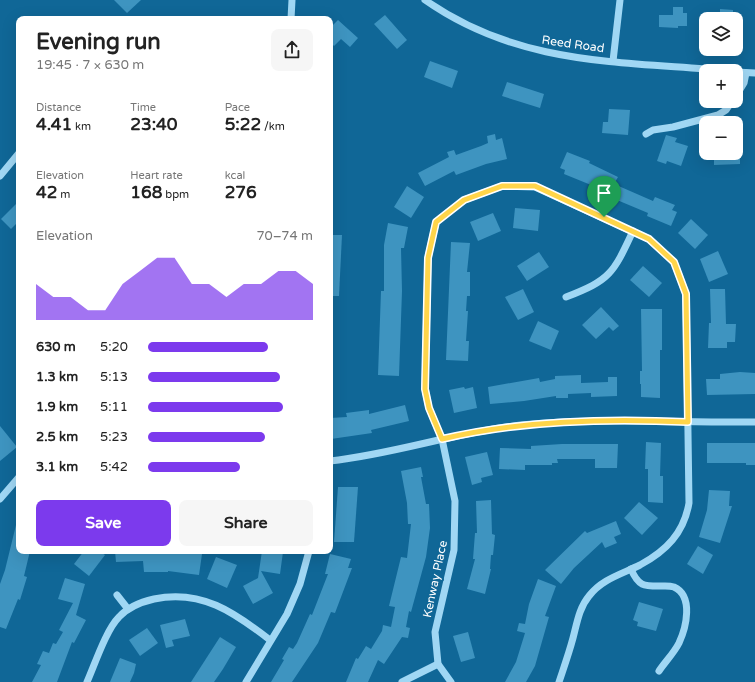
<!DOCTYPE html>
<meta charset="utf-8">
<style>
:root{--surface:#fff;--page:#f6f6f6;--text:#222;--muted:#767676;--accent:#7c3aed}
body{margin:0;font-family:"Varela Round",sans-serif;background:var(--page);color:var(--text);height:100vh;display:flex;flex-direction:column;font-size:15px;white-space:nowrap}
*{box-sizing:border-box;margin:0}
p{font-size:13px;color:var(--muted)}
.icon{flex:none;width:22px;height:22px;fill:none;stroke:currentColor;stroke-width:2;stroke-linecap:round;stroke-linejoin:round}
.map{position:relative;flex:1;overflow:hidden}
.drawer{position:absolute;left:16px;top:16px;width:317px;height:538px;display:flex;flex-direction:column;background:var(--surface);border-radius:8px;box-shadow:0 4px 16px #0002}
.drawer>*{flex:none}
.buttons{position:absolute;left:699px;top:12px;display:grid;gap:8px}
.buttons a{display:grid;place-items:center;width:44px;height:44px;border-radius:8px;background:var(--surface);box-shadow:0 4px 16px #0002;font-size:20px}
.pin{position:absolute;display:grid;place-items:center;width:34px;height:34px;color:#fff;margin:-41px -17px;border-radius:50% 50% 50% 0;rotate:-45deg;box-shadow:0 0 4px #0007}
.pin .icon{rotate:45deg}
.round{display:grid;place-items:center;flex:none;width:42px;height:42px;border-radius:8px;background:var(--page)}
.overview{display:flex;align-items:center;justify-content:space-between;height:68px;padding:0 20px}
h1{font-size:22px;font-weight:700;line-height:30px}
.metrics{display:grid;grid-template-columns:repeat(3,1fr);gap:6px;height:68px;padding:4px 20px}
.metrics div{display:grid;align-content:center}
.metrics b{font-size:17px;font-weight:700}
.metrics small{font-size:11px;font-weight:400}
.metrics p{font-size:11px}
.chart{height:112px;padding:8px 20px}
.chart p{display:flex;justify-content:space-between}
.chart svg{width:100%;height:72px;margin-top:4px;fill:var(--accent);opacity:.7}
.button{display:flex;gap:8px;margin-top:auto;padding:8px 20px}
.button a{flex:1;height:46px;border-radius:8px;background:var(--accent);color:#fff;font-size:16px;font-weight:700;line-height:46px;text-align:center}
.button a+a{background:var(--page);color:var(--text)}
ul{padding:0 20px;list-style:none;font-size:13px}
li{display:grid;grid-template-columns:64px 48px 1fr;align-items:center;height:30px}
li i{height:10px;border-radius:5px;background:var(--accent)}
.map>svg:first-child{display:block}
.building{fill:#3e94c0}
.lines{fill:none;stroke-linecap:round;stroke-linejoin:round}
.minor{stroke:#a0d7f4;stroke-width:7}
.route-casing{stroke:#fff;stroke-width:8}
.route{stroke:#ffd54a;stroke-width:5}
.labels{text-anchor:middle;stroke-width:4;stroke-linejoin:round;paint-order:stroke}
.street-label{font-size:12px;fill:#fff;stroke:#106797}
</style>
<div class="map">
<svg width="755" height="682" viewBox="0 0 755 682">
<rect width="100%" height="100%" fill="#106797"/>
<!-- building -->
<g class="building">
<path d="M114,0H141L127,13Z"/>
<path d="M673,7H683V13H687V26H678V28L659,27V15H673Z"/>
<path d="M720,9L733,10V19H720Z"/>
<path d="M385,15L407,40L397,49L374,24Z"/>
<path d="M338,20L358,38L350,47L341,39L334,46L330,42V28Z"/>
<path d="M430,61L458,71L452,88L424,77Z"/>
<path d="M507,82L544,94L540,108L502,96Z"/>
<path d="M609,109L630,110L628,135L602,133L603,122H608Z"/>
<path d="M495,134L496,140L502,138L507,159L486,164L456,175L454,171L425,186L418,173L449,157L447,152L454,150L456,155L481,146L488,143L487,136Z"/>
<path d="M666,135L677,138L675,142L688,146L681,166L667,161L666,164L657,161Z"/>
<path d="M567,152L590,161L589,163L618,177L614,184L653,201L655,197L675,205L672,210L677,212L671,226L647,216L648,213L617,200L618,198L591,185L564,174L565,170L560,168Z"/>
<path d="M714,153H740V164L714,165Z"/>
<path d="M407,186L424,197L411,218L394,207Z"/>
<path d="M19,201V221L11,229L1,219Z"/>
<path d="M515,208L540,210L538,231L513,228Z"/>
<path d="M493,213L501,231L478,241L470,222Z"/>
<path d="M691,219L708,235L695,249L678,233Z"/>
<path d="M388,223L408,227L404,248H401L402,291L399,376L378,375L381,291H384V245Z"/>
<path d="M330,235H342L339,296H330Z"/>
<path d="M451,242L470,243L467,272H470V296H467L466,311H468L466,341H469L468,361L446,360Z"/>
<path d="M718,251L728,274L709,282L700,259Z"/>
<path d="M539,252L549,267L527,281L517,266Z"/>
<path d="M643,266L662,283L649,297L630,280Z"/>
<path d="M523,289L534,312L518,320L505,297Z"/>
<path d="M710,289H725L726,324H736L735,342H727V348H708L709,323H711Z"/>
<path d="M601,307L619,326L613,331L609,327L596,339L582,325Z"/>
<path d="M641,309H662V350H660V398L641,397V384H640V371H642Z"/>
<path d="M538,321L559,331L551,350L529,341Z"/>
<path d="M740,372L755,373V394L707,395L706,379H720V374Z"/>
<path d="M581,375V383L608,382V377H617V396L591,397V393L568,394V398H556V396L524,401L490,404L488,387L539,378L540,382L555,379V376Z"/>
<path d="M464,387L465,389L473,387L477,408L454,413L449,390Z"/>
<path d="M405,405L409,421L371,430L372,433L331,439L330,418L347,417L346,413L369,410V414Z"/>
<path d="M0,426L17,447L0,461Z"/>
<path d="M646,442L661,443L660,476H663V503L648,502V469H645Z"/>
<path d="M707,443H755V465H746V463H707Z"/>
<path d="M562,444H618L617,468H595V459H557L558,463H552V465H525V470L499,469L500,448L531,449V446Z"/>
<path d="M487,452L493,475L481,478L482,482L472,485L465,457Z"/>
<path d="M421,467L423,477H421L426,504H429L430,528L426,557L411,612L409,611L406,627L410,628L408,638L402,637L384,664L378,660L368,682H346L356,658L358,659L366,646L371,649L382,631L383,625L391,627L395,607L389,606L401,557L407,558L411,524H408L407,503L401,471Z"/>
<path d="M338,487H358L354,542H334Z"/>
<path d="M709,490L730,491L729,506H732L720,543L699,537L707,510Z"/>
<path d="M491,500L492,534L495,535L493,555H491L490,569H491L485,594L467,589L475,559H473L475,533H477L476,501Z"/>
<path d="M639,502L658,518L642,535L624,518Z"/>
<path d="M616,521L621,534L614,537L617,543L605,548L602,542L574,568L561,584L545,570L585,531L587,533Z"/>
<path d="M16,525L19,526V551H30L24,576L27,577L20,600L18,599L6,629L0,627V584L5,570Z"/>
<path d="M698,546L713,555L703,574L687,564Z"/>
<path d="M84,551H99L105,555L89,576L74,564Z"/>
<path d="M115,551H184L202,554L199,575L168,571V572H144L143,561L116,562Z"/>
<path d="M262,551L283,552L280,574L261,571L273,593L253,604L243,586L258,578Z"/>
<path d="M330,554L351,559L348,568H352L335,613L331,612L318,643L292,682H271L284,660L282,659L289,647L293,649L297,643L310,614L312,615L328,574H325Z"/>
<path d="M216,557L237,565L227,588L207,579Z"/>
<path d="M65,578L85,584L76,615L86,620L74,643L72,642L57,682H32L41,665L37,664L43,651L49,653L53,643L56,644L63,632L59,630L73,603L58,599Z"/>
<path d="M538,579L556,586L545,616L549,617L535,666L526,682H505L516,662L525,633L517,631L519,623L525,624L529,604Z"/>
<path d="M639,602L663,609L656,631L637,626L638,622L633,620Z"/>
<path d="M185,619L190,636L172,640L174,646L166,648L160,625Z"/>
<path d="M147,628L158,643L140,656L129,640Z"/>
<path d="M468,632L475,658L461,662L453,636Z"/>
<path d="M220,637L236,647L223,669L214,682H191Z"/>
<path d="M120,658L136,664L134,673L130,682H110Z"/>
</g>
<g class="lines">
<!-- minor -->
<g class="minor">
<path d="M425,0C519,66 619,61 729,71"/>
<path d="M291,19L292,0"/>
<path d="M613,61L620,0"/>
<path d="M736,72L755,73"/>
<path d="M736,96L744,83L746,73"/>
<path d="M646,134L653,130L673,127L718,115L726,110L732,101"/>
<path d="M0,176L19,153"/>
<path d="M566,297C610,280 613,274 633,231"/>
<path d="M330,461C395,454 456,432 521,425C599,417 677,423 755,422"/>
<path d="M0,499L19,477"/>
<path d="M631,569C639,588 645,586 665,586C668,586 671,586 674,587C694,596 686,628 679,643C674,653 665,662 659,671"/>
<path d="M117,595L128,609"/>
<path d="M87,682C95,664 106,630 119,617C128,607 141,602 154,599C201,589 234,612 270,640"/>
<path d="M246,682L287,614L300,584L309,551"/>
<path d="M402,682L438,664"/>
<path d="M451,682L438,664L435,632L454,550L455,501L442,439L429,408L425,389L428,258L436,222L464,200L502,186L535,187L649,239L674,262L686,294L689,503C684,533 666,551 640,565C622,574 602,579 589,596C579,608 577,623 573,638C569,653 564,667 559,682"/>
</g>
</g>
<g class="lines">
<!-- route casing -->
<g class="route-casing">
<path id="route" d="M502,186H535L649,239L674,262L686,294L688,422C606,418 522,420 442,439L429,408L425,389L428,258L436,222L464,200Z"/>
</g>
<!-- route -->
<use href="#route" class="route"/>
</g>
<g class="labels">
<!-- street labels -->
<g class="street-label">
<text transform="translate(573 44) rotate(8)" y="4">Reed Road</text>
<text transform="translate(435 579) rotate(-78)" y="4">Kenway Place</text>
</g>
</g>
</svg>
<div class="buttons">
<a><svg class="icon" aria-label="layers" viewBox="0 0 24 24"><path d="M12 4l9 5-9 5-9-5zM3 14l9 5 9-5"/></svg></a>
<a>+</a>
<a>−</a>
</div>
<div class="pin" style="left:604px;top:217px;background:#1e9e55"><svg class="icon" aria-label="arrive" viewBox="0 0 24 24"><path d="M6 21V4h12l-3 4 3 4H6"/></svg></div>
<section class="drawer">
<div class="overview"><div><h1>Evening run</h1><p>19:45 · 7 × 630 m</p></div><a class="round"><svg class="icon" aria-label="share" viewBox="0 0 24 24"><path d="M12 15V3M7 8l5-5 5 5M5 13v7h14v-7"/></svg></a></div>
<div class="metrics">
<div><p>Distance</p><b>4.41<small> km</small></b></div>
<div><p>Time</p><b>23:40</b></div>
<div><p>Pace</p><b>5:22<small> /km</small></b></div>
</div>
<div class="metrics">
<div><p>Elevation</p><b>42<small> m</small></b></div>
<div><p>Heart rate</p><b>168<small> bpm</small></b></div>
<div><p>kcal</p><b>276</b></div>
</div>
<div class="chart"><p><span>Elevation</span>70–74 m</p>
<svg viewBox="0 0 160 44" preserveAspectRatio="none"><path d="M0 44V22L10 30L20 30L30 38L40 38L50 22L60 14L70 6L80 6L90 22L100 22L110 30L120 22L130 22L140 14L150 14L160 22V44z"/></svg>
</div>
<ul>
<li><b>630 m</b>5:20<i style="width:73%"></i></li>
<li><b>1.3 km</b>5:13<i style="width:80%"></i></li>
<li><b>1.9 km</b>5:11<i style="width:82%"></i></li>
<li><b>2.5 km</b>5:23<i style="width:71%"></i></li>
<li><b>3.1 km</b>5:42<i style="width:56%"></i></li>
</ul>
<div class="button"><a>Save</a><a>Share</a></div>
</section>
</div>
